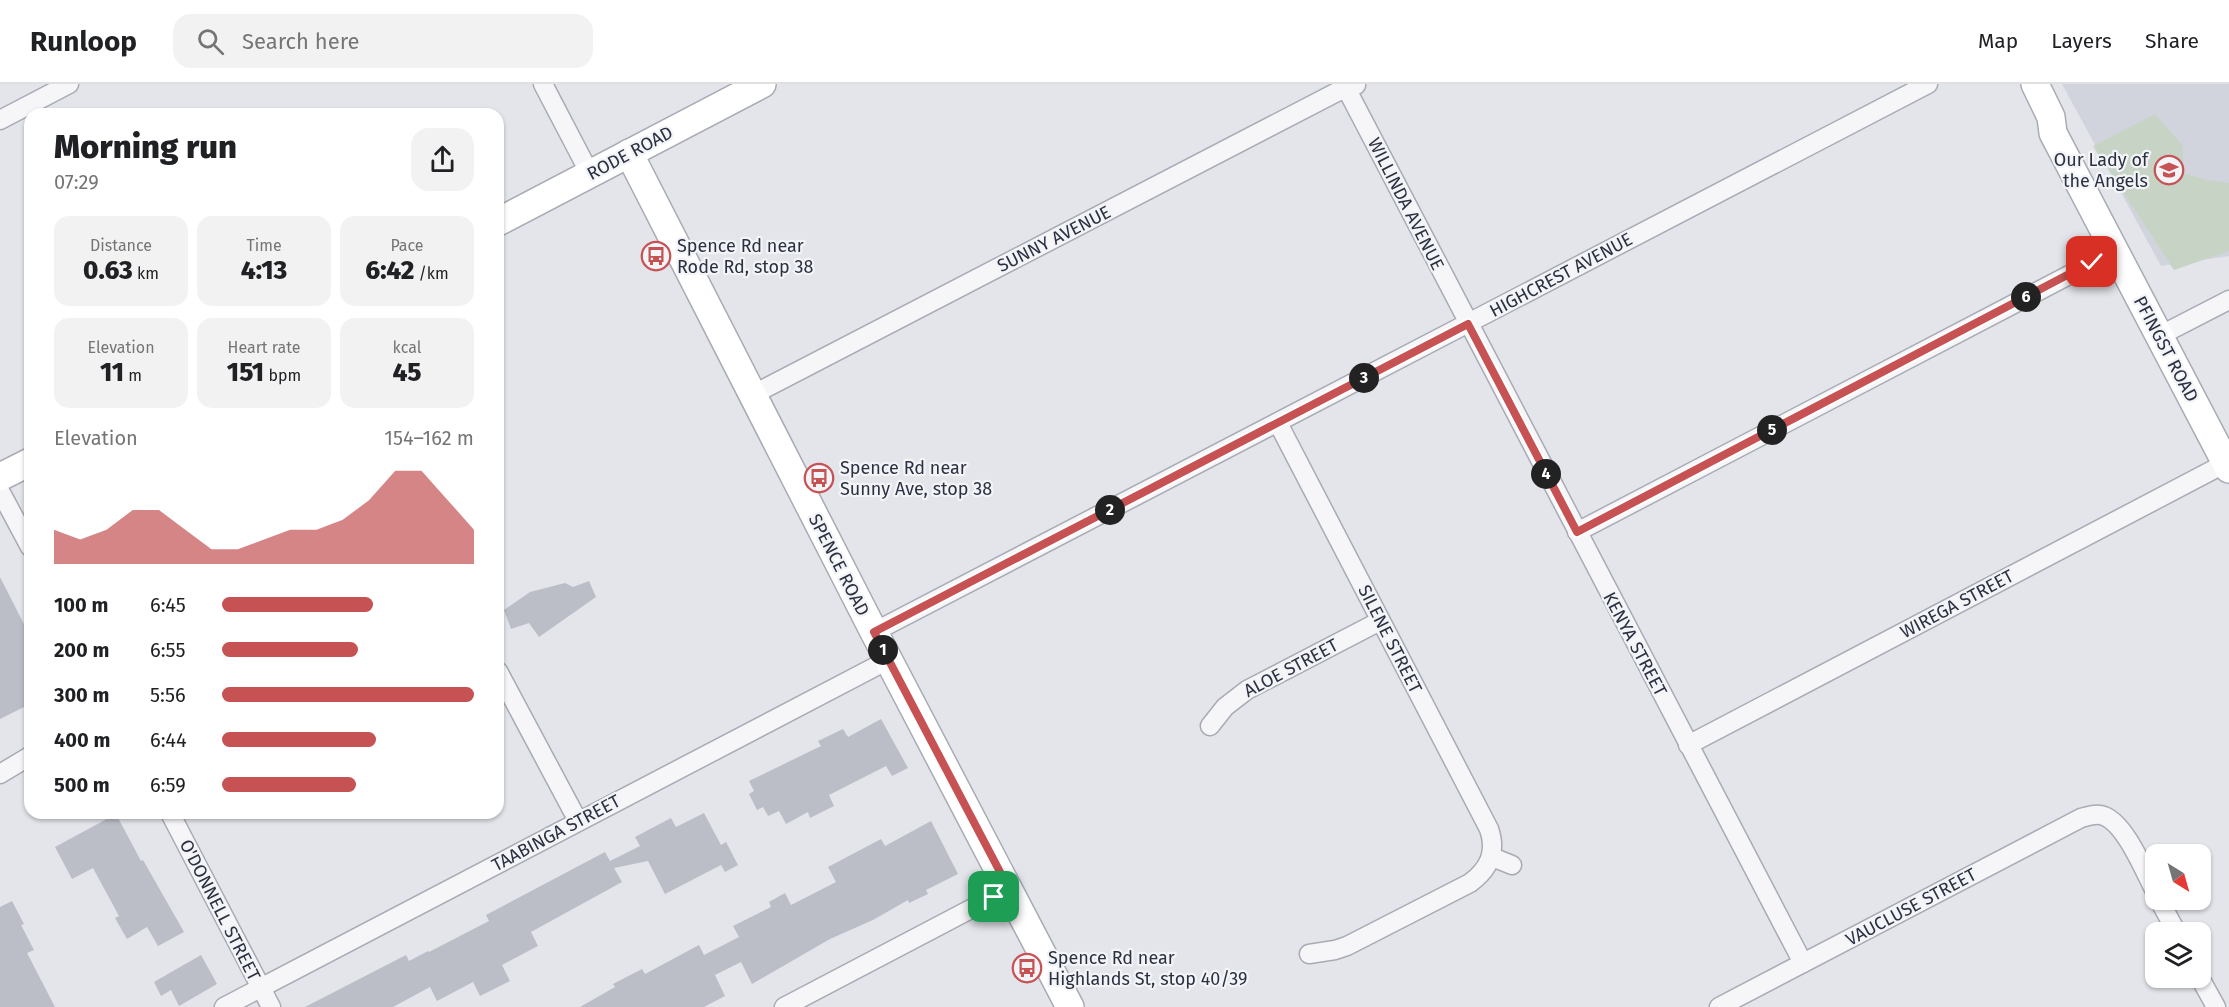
<!DOCTYPE html>
<meta charset="utf-8">
<style>
:root{--surface:#fff;--page:#f2f2f2;--text:#202124;--muted:#757577;--line:#e0e0e0;--accent:#c65254}
body{margin:0;font-family:"Fira Sans",sans-serif;background:var(--page);color:var(--text);height:100vh;display:flex;flex-direction:column;font-size:22px;white-space:nowrap}
*{box-sizing:border-box;margin:0}
p{font-size:20px;color:var(--muted)}
.icon{flex:none;width:33px;height:33px;fill:none;stroke:currentColor;stroke-width:2;stroke-linecap:round;stroke-linejoin:round}
.map{position:relative;flex:1;overflow:hidden}
.drawer{position:absolute;left:24px;top:24px;width:480px;height:711px;display:flex;flex-direction:column;background:var(--surface);border-radius:18px;box-shadow:0 2px 4px #0004}
.drawer>*{flex:none}
.needle{width:39px;rotate:143deg}
.buttons{position:absolute;left:2145px;top:760px;display:grid;gap:12px}
.buttons a{display:grid;place-items:center;width:66px;height:66px;border-radius:12px;background:var(--surface);box-shadow:0 2px 4px #0004;font-size:30px}
.pin{position:absolute;display:grid;place-items:center;width:51px;height:51px;color:#fff;margin:-26px;border-radius:12px;box-shadow:0 3px 9px #0006}
.km{position:absolute;width:30px;height:30px;margin:-15px;border-radius:50%;background:#222;color:#fff;font-size:16px;line-height:30px;text-align:center}
.round{display:grid;place-items:center;flex:none;width:63px;height:63px;border-radius:18px;background:var(--page)}
.overview{display:flex;align-items:center;justify-content:space-between;height:102px;padding:0 30px}
h1{font-size:33px;font-weight:800;line-height:45px}
.stats{display:grid;grid-template-columns:repeat(3,1fr);gap:9px;height:102px;padding:6px 30px}
.stats div{display:grid;align-content:center;border-radius:15px;background:var(--page);text-align:center}
.stats b{font-size:26px;font-weight:800}
.stats small{font-size:16px;font-weight:400}
.stats p{font-size:16px}
.chart{height:168px;padding:12px 30px}
.chart p{display:flex;justify-content:space-between}
.chart svg{width:100%;height:108px;margin-top:6px;fill:var(--accent);opacity:.7}
ul{padding:0 30px;list-style:none;font-size:20px}
li{display:grid;grid-template-columns:96px 72px 1fr;align-items:center;height:45px}
li i{height:15px;border-radius:8px;background:var(--accent)}
header{display:flex;align-items:center;gap:36px;box-sizing:border-box;height:84px;padding:0 30px;background:var(--surface);border-bottom:2px solid var(--line)}
header strong{font-size:28px}
nav{display:flex;gap:33px;margin-inline-start:auto;font-size:21px}
.search{width:420px;height:54px;background:var(--page);display:flex;align-items:center;gap:15px;box-sizing:border-box;padding:0 21px;border-radius:18px;color:var(--muted);font-size:22px}
.map>svg:first-child{display:block}
.built{fill:#d1d4dc}
.green{fill:#c7d4c5}
.building{fill:#bbbec7}
.lines{fill:none;stroke-linecap:round;stroke-linejoin:round}
.street-casing{stroke:#a8abb4;stroke-width:21}
.secondary-casing{stroke:#a8abb4;stroke-width:30}
.street{stroke:#f6f6f9;stroke-width:18}
.secondary{stroke:#fff;stroke-width:27}
.route-casing{stroke:#fff;stroke-width:12}
.route{stroke:#c65254;stroke-width:8}
.labels{text-anchor:middle;stroke-width:4.5;stroke-linejoin:round;paint-order:stroke}
.street-label{font-size:18px;fill:#2c3141;stroke:#f3f4f8}
.poi-label{font-size:18px;fill:#2c3141;stroke:#f3f4f8;text-anchor:start}
</style>
<header>
<strong>Runloop</strong>
<div class="search"><svg class="icon" aria-label="search" viewBox="0 0 24 24"><circle cx="10" cy="10" r="6"/><path d="M15 15l6 6"/></svg>Search here</div>
<nav><a>Map</a><a>Layers</a><a>Share</a></nav>
</header>
<div class="map">
<svg width="2229" height="923" viewBox="0 0 2229 923">
<rect width="100%" height="100%" fill="#e3e5ea"/>
<!-- built -->
<path class="built" d="M2062,0H2229V172L2161,182Z"/>
<!-- green -->
<path class="green" d="M2155,30L2183,62V89L2207,96L2229,99V167L2174,186L2093,62Z"/>
<!-- building -->
<g class="building">
<path d="M0,493L30,552V620L0,635Z"/>
<path d="M589,497L596,513L539,553L529,539L511,545L504,526L530,508L565,499L573,503Z"/>
<path d="M881,635L908,684L892,692L886,682L829,711L834,722L810,734L808,728L786,740L779,727L768,732L763,723L757,726L749,710L754,707L749,697L821,662L818,657L843,645L848,653Z"/>
<path d="M704,729L721,761L726,758L738,781L725,788L721,781L665,810L648,777L614,784L622,798L531,848L538,862L502,881L510,897L480,912L473,898L437,917L430,903L393,923H305L406,871L409,877L428,867L429,868L489,837L486,831L605,768L610,777L640,762L635,753L671,734L676,743Z"/>
<path d="M116,730L141,777L143,776L184,848L158,862L147,843L127,855L115,834L119,832L93,784L72,795L55,763Z"/>
<path d="M931,737L958,790L926,806L928,810L909,819L908,816L873,836L830,855L752,900L741,878L715,891L725,912L704,923H580L615,903L613,900L642,885L645,890L699,861L704,871L739,853L733,842L771,823L769,818L785,809L791,821L836,798L828,783L881,755L885,762Z"/>
<path d="M12,817L24,840L21,841L34,866L27,869L55,923H0V823Z"/>
<path d="M201,871L217,900L179,922L171,906L161,912L154,898Z"/>
</g>
<g class="lines">
<!-- street casing -->
<g class="street-casing">
<g id="street">
<path d="M543,0L590,90"/>
<path d="M1344,0L1803,879"/>
<path d="M0,36L69,0"/>
<path d="M2159,252L2229,216"/>
<path d="M752,311L1337,8L1356,1"/>
<path d="M1278,339L1489,745C1497,768 1489,785 1470,799L1347,862L1335,866L1309,870"/>
<path d="M0,407L30,463"/>
<path d="M1577,448L2115,167"/>
<path d="M874,548L1928,0"/>
<path d="M498,587L578,737"/>
<path d="M1210,642L1225,623L1247,606L1380,537"/>
<path d="M1688,661L2226,379"/>
<path d="M0,690L30,672"/>
<path d="M170,729L271,923"/>
<path d="M1492,773L1512,781"/>
<path d="M2159,816L2177,849"/>
<path d="M2200,894L2216,923"/>
<path d="M224,923L888,576"/>
<path d="M784,923L1009,805"/>
<path d="M1719,923L2081,734C2089,732 2097,729 2104,732C2126,740 2145,789 2156,809"/>
</g>
</g>
<!-- secondary casing -->
<g class="secondary-casing">
<g id="secondary">
<path d="M2035,0L2051,33L2053,49L2229,385"/>
<path d="M629,69L874,548L1070,923"/>
<path d="M498,138L762,0"/>
<path d="M0,393L30,378"/>
</g>
</g>
<!-- street -->
<use href="#street" class="street"/>
<!-- secondary -->
<use href="#secondary" class="secondary"/>
</g>
<g class="lines">
<!-- route casing -->
<g class="route-casing">
<path id="route" d="M994,813L1009,805L874,548L1468,240L1577,448L2092,178"/>
</g>
<!-- route -->
<use href="#route" class="route"/>
</g>
<!-- icons -->
<defs>
<g id="school-ring" transform="scale(1.5)"><circle r="9.5" fill="#f3f4f8" stroke="#c65254" stroke-width="1.5"/><path d="M0-5L7-2L0 1L-7-2ZM-4 1L0 2.5L4 1V4Q0 6-4 4Z" fill="#c65254"/></g>
<g id="bus-ring" transform="scale(1.5)"><circle r="9.5" fill="#f3f4f8" stroke="#c65254" stroke-width="1.5"/><path d="M-5-6H5V4H4V6H2V4H-2V6H-4V4H-5ZM-3.5-4V0h7V-4ZM-3.5 1.2v1.5H-2V1.2ZM2 1.2v1.5H3.5V1.2Z" fill="#c65254"/></g>
</defs>
<g fill-rule="evenodd">
<use href="#school-ring" x="2169" y="86"/>
<use href="#bus-ring" x="656" y="172"/>
<use href="#bus-ring" x="819" y="394"/>
<use href="#bus-ring" x="1027" y="884"/>
</g>
<g class="labels">
<!-- street labels -->
<g class="street-label">
<text transform="translate(630 69) rotate(-28)" y="6">RODE ROAD</text>
<text transform="translate(1406 120) rotate(63)" y="6">WILLINDA AVENUE</text>
<text transform="translate(1054 155) rotate(-27)" y="6">SUNNY AVENUE</text>
<text transform="translate(1561 191) rotate(-28)" y="6">HIGHCREST AVENUE</text>
<text transform="translate(2166 265) rotate(62)" y="6">PFINGST ROAD</text>
<text transform="translate(839 481) rotate(63)" y="6">SPENCE ROAD</text>
<text transform="translate(1957 520) rotate(-28)" y="6">WIREGA STREET</text>
<text transform="translate(1390 555) rotate(63)" y="6">SILENE STREET</text>
<text transform="translate(1635 560) rotate(62)" y="6">KENYA STREET</text>
<text transform="translate(1291 584) rotate(-28)" y="6">ALOE STREET</text>
<text transform="translate(556 749) rotate(-28)" y="6">TAABINGA STREET</text>
<text transform="translate(1911 823) rotate(-28)" y="6">VAUCLUSE STREET</text>
<text transform="translate(220 826) rotate(63)" y="6">O'DONNELL STREET</text>
</g>
<!-- poi labels -->
<g class="poi-label">
<text x="2148" y="82" text-anchor="end">Our Lady of<tspan x="2148" dy="21">the Angels</tspan></text>
<text x="677" y="168">Spence Rd near<tspan x="677" dy="21">Rode Rd, stop 38</tspan></text>
<text x="840" y="390">Spence Rd near<tspan x="840" dy="21">Sunny Ave, stop 38</tspan></text>
<text x="1048" y="880">Spence Rd near<tspan x="1048" dy="21">Highlands St, stop 40/39</tspan></text>
</g>
</g>
</svg>
<div class="buttons">
<a><svg class="needle" viewBox="-14 -14 28 28"><path d="M0-13l5 13h-10z" fill="#e53935"/><path d="M0 13l5-13h-10z" fill="#757577"/></svg></a>
<a><svg class="icon" aria-label="layers" viewBox="0 0 24 24"><path d="M12 4l9 5-9 5-9-5zM3 14l9 5 9-5"/></svg></a>
</div>
<div class="pin" style="left:994px;top:813px;background:#1e9e55"><svg class="icon" aria-label="arrive" viewBox="0 0 24 24"><path d="M6 21V4h12l-3 4 3 4H6"/></svg></div>
<div class="pin" style="left:2092px;top:178px;background:#d93025"><svg class="icon" aria-label="check" viewBox="0 0 24 24"><path d="M5 12l5 5 9-10"/></svg></div>
<b class="km" style="left:883px;top:566px">1</b>
<b class="km" style="left:1110px;top:426px">2</b>
<b class="km" style="left:1364px;top:294px">3</b>
<b class="km" style="left:1546px;top:390px">4</b>
<b class="km" style="left:1772px;top:346px">5</b>
<b class="km" style="left:2026px;top:213px">6</b>
<section class="drawer">
<div class="overview"><div><h1>Morning run</h1><p>07:29</p></div><a class="round"><svg class="icon" aria-label="share" viewBox="0 0 24 24"><path d="M12 15V3M7 8l5-5 5 5M5 13v7h14v-7"/></svg></a></div>
<div class="stats">
<div><p>Distance</p><b>0.63<small> km</small></b></div>
<div><p>Time</p><b>4:13</b></div>
<div><p>Pace</p><b>6:42<small> /km</small></b></div>
</div>
<div class="stats">
<div><p>Elevation</p><b>11<small> m</small></b></div>
<div><p>Heart rate</p><b>151<small> bpm</small></b></div>
<div><p>kcal</p><b>45</b></div>
</div>
<div class="chart"><p><span>Elevation</span>154–162 m</p>
<svg viewBox="0 0 160 44" preserveAspectRatio="none"><path d="M0 44V30L10 34L20 30L30 22L40 22L50 30L60 38L70 38L80 34L90 30L100 30L110 26L120 18L130 6L140 6L150 18L160 30V44z"/></svg>
</div>
<ul>
<li><b>100 m</b>6:45<i style="width:60%"></i></li>
<li><b>200 m</b>6:55<i style="width:54%"></i></li>
<li><b>300 m</b>5:56<i style="width:100%"></i></li>
<li><b>400 m</b>6:44<i style="width:61%"></i></li>
<li><b>500 m</b>6:59<i style="width:53%"></i></li>
</ul>
</section>
</div>
